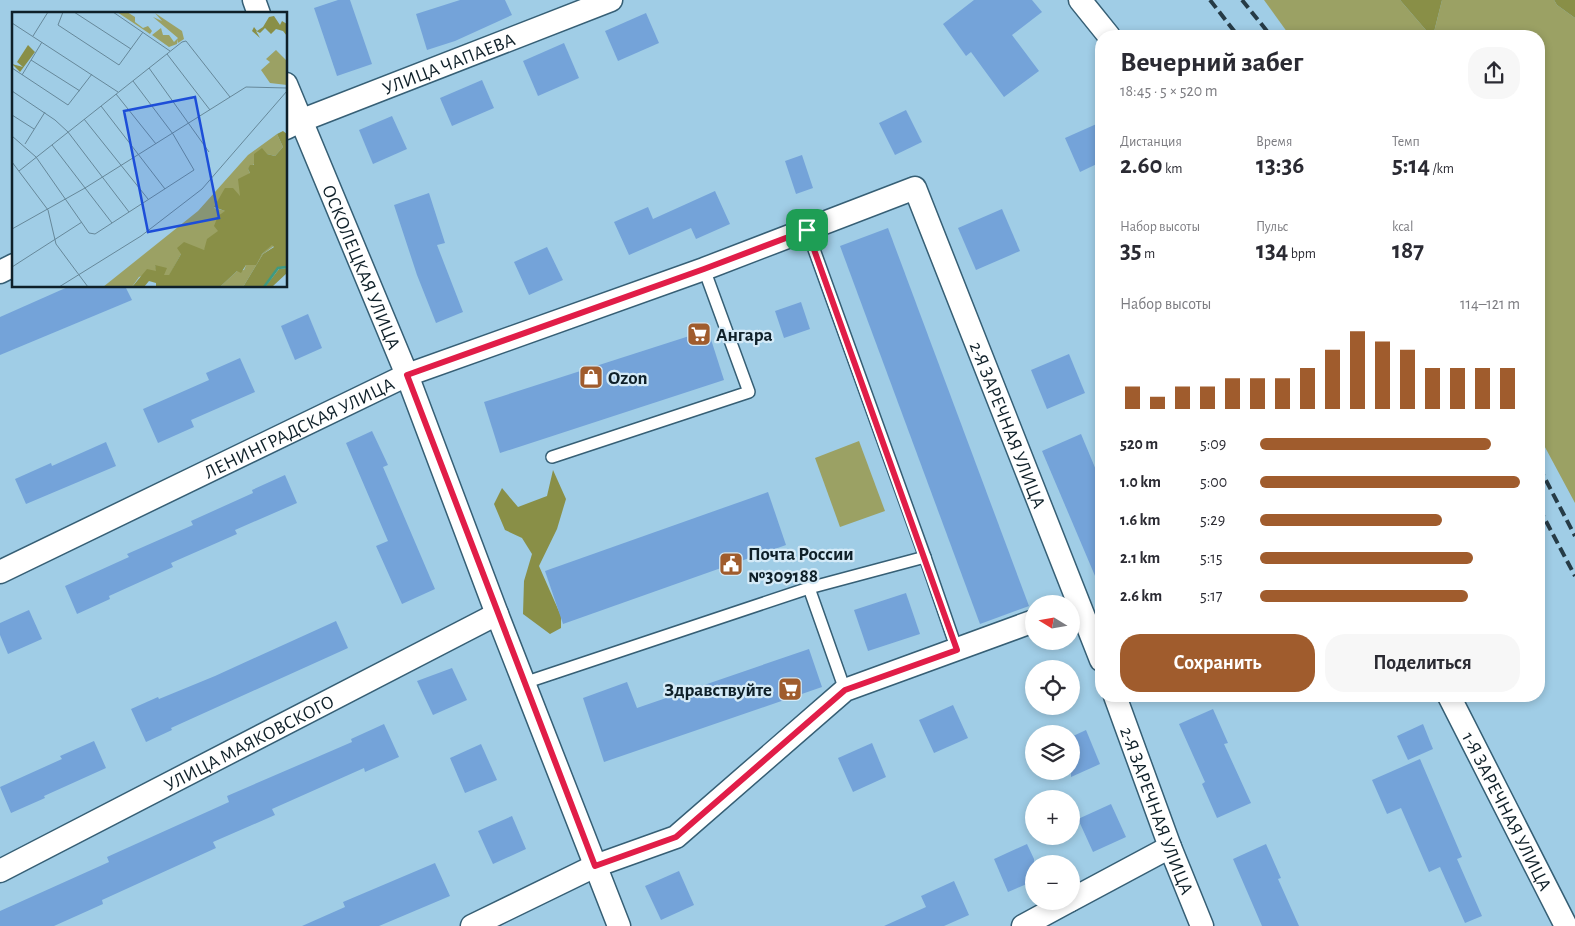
<!DOCTYPE html>
<html lang="ru">
<meta charset="utf-8">
<style>
:root{--surface:#fff;--page:#f7f7f7;--text:#2b2b33;--muted:#7c7c81;--accent:#a05c2d}
body{margin:0;font-family:"Alegreya Sans",sans-serif;background:var(--page);color:var(--text);height:100vh;display:flex;flex-direction:column;font-size:19px;white-space:nowrap}
*{box-sizing:border-box;margin:0}
p{font-size:16px;color:var(--muted)}
.icon{flex:none;width:28px;height:28px;fill:none;stroke:currentColor;stroke-width:2;stroke-linecap:round;stroke-linejoin:round}
.map{position:relative;flex:1;overflow:hidden}
.drawer{position:absolute;left:1095px;top:30px;width:450px;height:672px;display:flex;flex-direction:column;background:var(--surface);border-radius:20px;box-shadow:0 2px 8px #0003}
.drawer>*{flex:none}
.needle{width:32px;rotate:281deg}
.buttons{position:absolute;left:1025px;top:595px;display:grid;gap:10px}
.buttons a{display:grid;place-items:center;width:55px;height:55px;border-radius:50%;background:var(--surface);box-shadow:0 2px 8px #0003;font-size:25px}
.pin{position:absolute;display:grid;place-items:center;width:42px;height:42px;color:#fff;margin:-21px;border-radius:10px;box-shadow:0 2px 8px #0006}
.round{display:grid;place-items:center;flex:none;width:52px;height:52px;border-radius:20px;background:var(--page)}
.head{display:flex;align-items:center;justify-content:space-between;height:85px;padding:0 25px}
h1{font-size:28px;font-weight:700;line-height:38px}
.metrics{display:grid;grid-template-columns:repeat(3,1fr);gap:8px;height:85px;padding:5px 25px}
.metrics div{display:grid;align-content:center}
.metrics b{font-size:25px;font-weight:700}
.metrics small{font-size:14px;font-weight:400}
.metrics p{font-size:14px}
.chart{height:140px;padding:10px 25px}
.chart p{display:flex;justify-content:space-between}
.chart svg{width:100%;height:90px;margin-top:5px;stroke:var(--accent);stroke-width:6}
.cta{display:flex;gap:10px;margin-top:auto;padding:10px 25px}
.cta a{flex:1;height:58px;border-radius:20px;background:var(--accent);color:#fff;font-size:20px;font-weight:700;line-height:58px;text-align:center}
.cta a+a{background:var(--page);color:var(--text)}
ul{padding:0 25px;list-style:none;font-size:16px}
li{display:grid;grid-template-columns:80px 60px 1fr;align-items:center;height:38px}
li i{height:12px;border-radius:6px;background:var(--accent)}
.map>svg:first-child{display:block}
.green{fill:#9ba164}
.forest{fill:#898f47}
.building{fill:#74a3d9}
.lines{fill:none;stroke-linecap:round;stroke-linejoin:round}
.lane-casing{stroke:#365f75;stroke-width:14}
.street-casing{stroke:#365f75;stroke-width:25}
.lane{stroke:#fff;stroke-width:11}
.street{stroke:#fff;stroke-width:22}
.rail{stroke:#263b46;stroke-width:4;stroke-dasharray:10 5;stroke-linecap:butt}
.route-casing{stroke:#fff;stroke-width:10}
.route{stroke:#e11d48;stroke-width:6}
.labels{text-anchor:middle;stroke-width:4.5;stroke-linejoin:round;paint-order:stroke}
.street-label{font-size:19px;fill:#0f2029;stroke:#d4eaf7}
.poi-label{font-size:19px;font-weight:bold;fill:#0f2029;stroke:#d4eaf7;text-anchor:start}
.inset-river{fill:none;stroke:#3e9a82;stroke-width:2.5}
.inset-road{fill:none;stroke:#66889a;stroke-width:1}
.view{fill:#1d4ed8;fill-opacity:0.15;stroke:#1d4ed8;stroke-width:2.5}
.inset-edge{fill:none;stroke:#0f2029;stroke-width:2.5}
</style>
<div class="map">
<svg width="1575" height="926" viewBox="0 0 1575 926">
<rect width="100%" height="100%" fill="#a0cde6"/>
<!-- green -->
<g class="green">
<path d="M1264,0H1400L1431,36H1290Z"/>
<path d="M1442,0H1554L1557,5L1575,18V503L1539,436V36H1433Z"/>
<path d="M859,441L885,511L840,527L815,458Z"/>
</g>
<!-- forest -->
<g class="forest">
<path d="M1400,0H1442L1433,36H1431Z"/>
<path d="M1554,0H1575V18L1557,5Z"/>
<path d="M553,470L566,499L557,529L539,566L561,616V628L550,634L523,614L524,581L532,554L522,538L505,530L494,504L502,488L518,507L547,496Z"/>
</g>
<!-- building -->
<g class="building">
<path d="M338,0H350L372,64L337,76L314,8Z"/>
<path d="M460,0H505L512,15L455,41L427,50L416,14Z"/>
<path d="M974,0H1032L1042,12L1012,35L1039,71L1004,97L971,52L966,56L943,24Z"/>
<path d="M646,13L659,43L618,61L605,31Z"/>
<path d="M564,43L579,78L538,96L523,61Z"/>
<path d="M482,80L494,108L452,126L440,98Z"/>
<path d="M906,110L922,142L895,155L879,123Z"/>
<path d="M392,116L407,149L373,164L359,130Z"/>
<path d="M1101,122V162L1080,172L1065,138Z"/>
<path d="M802,155L813,188L796,194L785,161Z"/>
<path d="M715,191L730,224L696,239L691,228L629,255L614,222L648,207L653,219Z"/>
<path d="M429,193L445,243L437,245L463,312L436,323L417,275L394,205Z"/>
<path d="M1002,209L1020,251L976,270L958,228Z"/>
<path d="M888,228L1029,606L980,624L840,246Z"/>
<path d="M547,247L563,280L529,295L514,262Z"/>
<path d="M70,286H125L132,300L0,355V317Z"/>
<path d="M801,302L810,329L784,338L775,311Z"/>
<path d="M308,314L322,348L295,360L281,326Z"/>
<path d="M708,330L724,380L500,453L484,402Z"/>
<path d="M1069,354L1085,393L1047,409L1031,370Z"/>
<path d="M240,358L255,392L191,420L194,427L158,443L143,409L209,380L206,373Z"/>
<path d="M372,431L388,465L383,467L435,589L402,604L376,546L388,541L346,443Z"/>
<path d="M1081,434L1101,482V590L1042,451Z"/>
<path d="M106,442L116,466L26,504L15,479L51,463L52,466Z"/>
<path d="M285,475L297,503L235,530L237,534L171,563L173,567L109,596L110,599L77,614L65,586L129,557L127,554L193,525L191,521L253,493L252,490Z"/>
<path d="M768,492L786,545L563,624L545,571Z"/>
<path d="M906,593L920,634L868,651L854,610Z"/>
<path d="M29,610L42,639L8,654L0,635V623Z"/>
<path d="M336,621L348,648L171,728L172,730L146,742L131,709L158,697L159,699L215,676Z"/>
<path d="M809,649L822,687L604,762L583,698L627,682L637,708Z"/>
<path d="M452,668L467,700L433,715L417,681Z"/>
<path d="M953,705L968,738L934,753L919,720Z"/>
<path d="M1213,709L1228,743L1224,744L1251,803L1217,818L1202,784L1205,782L1179,724Z"/>
<path d="M384,724L399,757L365,772L364,768L272,809L275,815L213,842L216,848L102,900L103,904L54,926H0V911L109,862L107,857L229,802L227,796L352,742L351,739Z"/>
<path d="M1423,724L1433,749L1408,760L1397,736Z"/>
<path d="M1086,730L1100,764L1071,777V737Z"/>
<path d="M94,741L106,768L44,796L45,798L11,813L0,787L62,759L60,756Z"/>
<path d="M872,743L886,777L853,792L838,758Z"/>
<path d="M481,744L497,780L465,793L450,758Z"/>
<path d="M1420,759L1462,857L1457,859L1482,916L1465,923L1440,867L1429,872L1401,808L1387,814L1372,780Z"/>
<path d="M1111,804L1126,837L1093,852L1078,819Z"/>
<path d="M512,816L526,849L493,864L478,831Z"/>
<path d="M1027,844L1034,859V881L1008,892L994,859Z"/>
<path d="M1266,844L1281,878L1278,879L1299,926H1262L1233,859Z"/>
<path d="M435,863L450,896L379,926H302L345,907L343,902Z"/>
<path d="M679,871L694,905L661,920L645,886Z"/>
<path d="M954,881L969,915L944,926H884L926,907L921,896Z"/>
</g>
<g class="lines">
<!-- lane casing -->
<g class="lane-casing">
<g id="lane">
<path d="M807,230L925,557"/>
<path d="M552,457L749,392L704,269"/>
<path d="M809,588L845,690"/>
<path d="M524,683L809,588L925,557L957,650"/>
</g>
</g>
<!-- street casing -->
<g class="street-casing">
<g id="street">
<path d="M254,0L259,14"/>
<path d="M1080,0L1109,36"/>
<path id="s1" d="M286,84L407,375L497,614L619,926"/>
<path id="s2" d="M286,128L300,121L611,0"/>
<path d="M0,272L14,265"/>
<path id="s3" d="M0,572L407,375L704,269L915,188L1101,660"/>
<path id="s4" d="M1115,696L1170,847L1202,926"/>
<path id="s5" d="M1449,696L1566,926"/>
<path id="s6" d="M0,871L497,614"/>
<path d="M1071,900L1170,847"/>
<path d="M472,926L595,866L676,837L845,690L1034,621"/>
<path d="M1023,926L1069,901"/>
</g>
</g>
<!-- lane -->
<use href="#lane" class="lane"/>
<!-- street -->
<use href="#street" class="street"/>
<!-- rail -->
<g class="rail">
<path d="M1210,0L1238,36"/>
<path d="M1242,0L1271,36"/>
<path d="M1539,467L1575,536"/>
<path d="M1539,508L1575,576"/>
</g>
</g>
<g class="lines">
<!-- route casing -->
<g class="route-casing">
<path id="route" d="M807,230L957,650L845,690L676,837L595,866L407,375L704,269Z"/>
</g>
<!-- route -->
<use href="#route" class="route"/>
</g>
<!-- icons -->
<defs>
<g id="supermarket-square" transform="scale(1.25)"><rect x="-9" y="-9" width="18" height="18" rx="4" fill="#a05c2d" stroke="#d4eaf7"/><path d="M-6-5.5h2.5l.6 2H6L4.5 2H-2.5L-4.4-4H-6ZM-1.5 3.2a1.3 1.3 0 1 0 .1 0ZM3 3.2a1.3 1.3 0 1 0 .1 0Z" fill="#fff"/></g>
<g id="shop-square" transform="scale(1.25)"><rect x="-9" y="-9" width="18" height="18" rx="4" fill="#a05c2d" stroke="#d4eaf7"/><path d="M-5-2.5h2.3a2.7 3.5 0 0 1 5.4 0H5L5.5 6h-11ZM-1.5-2.5h3a1.5 2.3 0 0 0-3 0Z" fill="#fff"/></g>
<g id="civic-square" transform="scale(1.25)"><rect x="-9" y="-9" width="18" height="18" rx="4" fill="#a05c2d" stroke="#d4eaf7"/><path d="M-.6-6.5H3V-4.5H.6V-3L4-1V1h2V6H-6V1h2V-1L-.6-3ZM-1.2 2.5V6h2.4V2.5Z" fill="#fff"/></g>
</defs>
<g fill-rule="evenodd">
<use href="#supermarket-square" x="699" y="334"/>
<use href="#shop-square" x="591" y="377"/>
<use href="#civic-square" x="731" y="564"/>
<use href="#supermarket-square" x="790" y="689"/>
</g>
<g class="labels">
<!-- street labels -->
<g class="street-label">
<text dy="7" stroke="none"><textPath href="#s2" startOffset="175">УЛИЦА ЧАПАЕВА</textPath></text>
<text dy="7" stroke="none"><textPath href="#s1" startOffset="198">ОСКОЛЕЦКАЯ УЛИЦА</textPath></text>
<text dy="7" stroke="none"><textPath href="#s3" startOffset="1248">2-Я ЗАРЕЧНАЯ УЛИЦА</textPath></text>
<text dy="7" stroke="none"><textPath href="#s3" startOffset="332">ЛЕНИНГРАДСКАЯ УЛИЦА</textPath></text>
<text dy="7" stroke="none"><textPath href="#s6" startOffset="280">УЛИЦА МАЯКОВСКОГО</textPath></text>
<text dy="7" stroke="none"><textPath href="#s4" startOffset="122">2-Я ЗАРЕЧНАЯ УЛИЦА</textPath></text>
<text dy="7" stroke="none"><textPath href="#s5" startOffset="129">1-Я ЗАРЕЧНАЯ УЛИЦА</textPath></text>
</g>
<!-- poi labels -->
<g class="poi-label">
<text x="716" y="341">Ангара</text>
<text x="608" y="384">Ozon</text>
<text x="748" y="560">Почта России<tspan x="748" dy="22">№309188</tspan></text>
<text x="772" y="696" text-anchor="end">Здравствуйте</text>
</g>
</g>
<!-- overview -->
<g transform="translate(12 12)">
<rect width="275" height="275" fill="#a0cde6"/>
<path d="M105,0H115L123,5V10L131,16L136,14L140,19L138,22ZM143,1L170,19L172,27L166,31V27L165,32L157,35L140,23L149,16L151,23H157L162,30L166,26L141,5L150,9ZM264,38L275,49V73L258,71L249,58L258,50L254,47ZM265,122L271,135L263,144L255,142L236,157L238,161L228,184L212,182L202,196L214,199L207,219L192,238L169,242L157,264L152,263L143,253L145,259L127,265L120,275H91L186,199L236,143ZM260,232L262,234L251,242L231,275H208L225,259L232,258L234,253L245,249L250,242Z" fill="#9ba164"/>
<path d="M262,4L268,13L270,9L275,12V24L271,19L264,17L259,22L253,16L248,21L244,19L248,26L240,19L242,15L245,19L251,15L257,5ZM16,33L23,40L8,60L0,52L11,55L5,50ZM271,119L275,122V254L266,256L252,275H231L251,242L262,235L260,233L250,242L244,253H234L229,261L225,259L208,275H144V271L137,269L132,275H120L135,257L144,259L143,253L155,256L152,263H157L169,242L165,236L172,230L192,238L195,227L206,219L202,214L206,204L213,199L202,195L213,176H221L228,184L226,167L238,161L236,157L238,153H242V142L250,136L255,142L263,144L271,135L265,122ZM275,256V261L261,274L253,275L267,257Z" fill="#898f47"/>
<path class="inset-river" d="M252,275L266,256L275,255"/>
<path class="inset-road" d="M51,0L46,13L107,53L131,20M62,0L119,37M101,0L158,39M0,11L106,80M21,24L36,0M155,42L198,98M19,48L68,79M0,56L56,93L80,62M137,56L197,140M10,63L30,30M0,79L43,108L56,120L117,200M104,82L144,132M89,94L153,177M0,103L22,117M72,107L136,187M0,124L24,145L77,221L83,222L182,158L161,122L121,69M13,132L33,100M40,133L100,211M0,150L36,198L44,232L76,275M7,159L170,30L174,29L218,85M0,217L73,176L234,75L275,76M0,255L70,210M47,275L129,224L190,177L275,79"/>
<path class="view" d="M183,85L207,206L136,220L112,99Z"/>
<rect width="275" height="275" class="inset-edge"/>
</g>
</svg>
<div class="buttons">
<a><svg class="needle" viewBox="-14 -14 28 28"><path d="M0-13l5 13h-10z" fill="#e53935"/><path d="M0 13l5-13h-10z" fill="#7c7c81"/></svg></a>
<a><svg class="icon" aria-label="locate" viewBox="0 0 24 24"><circle cx="12" cy="12" r="6"/><path d="M12 2v4M12 18v4M2 12h4M18 12h4"/></svg></a>
<a><svg class="icon" aria-label="layers" viewBox="0 0 24 24"><path d="M12 4l9 5-9 5-9-5zM3 14l9 5 9-5"/></svg></a>
<a>+</a>
<a>−</a>
</div>
<div class="pin" style="left:807px;top:230px;background:#1e9e55"><svg class="icon" aria-label="arrive" viewBox="0 0 24 24"><path d="M6 21V4h12l-3 4 3 4H6"/></svg></div>
<section class="drawer">
<div class="head"><div><h1>Вечерний забег</h1><p>18:45 · 5 × 520 m</p></div><a class="round"><svg class="icon" aria-label="share" viewBox="0 0 24 24"><path d="M12 15V3M7 8l5-5 5 5M5 13v7h14v-7"/></svg></a></div>
<div class="metrics">
<div><p>Дистанция</p><b>2.60<small> km</small></b></div>
<div><p>Время</p><b>13:36</b></div>
<div><p>Темп</p><b>5:14<small> /km</small></b></div>
</div>
<div class="metrics">
<div><p>Набор высоты</p><b>35<small> m</small></b></div>
<div><p>Пульс</p><b>134<small> bpm</small></b></div>
<div><p>kcal</p><b>187</b></div>
</div>
<div class="chart"><p><span>Набор высоты</span>114–121 m</p>
<svg viewBox="0 0 160 44" preserveAspectRatio="none"><path d="M5 44V33M15 44V38M25 44V33M35 44V33M45 44V29M55 44V29M65 44V29M75 44V24M85 44V15M95 44V6M105 44V11M115 44V15M125 44V24M135 44V24M145 44V24M155 44V24"/></svg>
</div>
<ul>
<li><b>520 m</b>5:09<i style="width:89%"></i></li>
<li><b>1.0 km</b>5:00<i style="width:100%"></i></li>
<li><b>1.6 km</b>5:29<i style="width:70%"></i></li>
<li><b>2.1 km</b>5:15<i style="width:82%"></i></li>
<li><b>2.6 km</b>5:17<i style="width:80%"></i></li>
</ul>
<div class="cta"><a>Сохранить</a><a>Поделиться</a></div>
</section>
</div>
